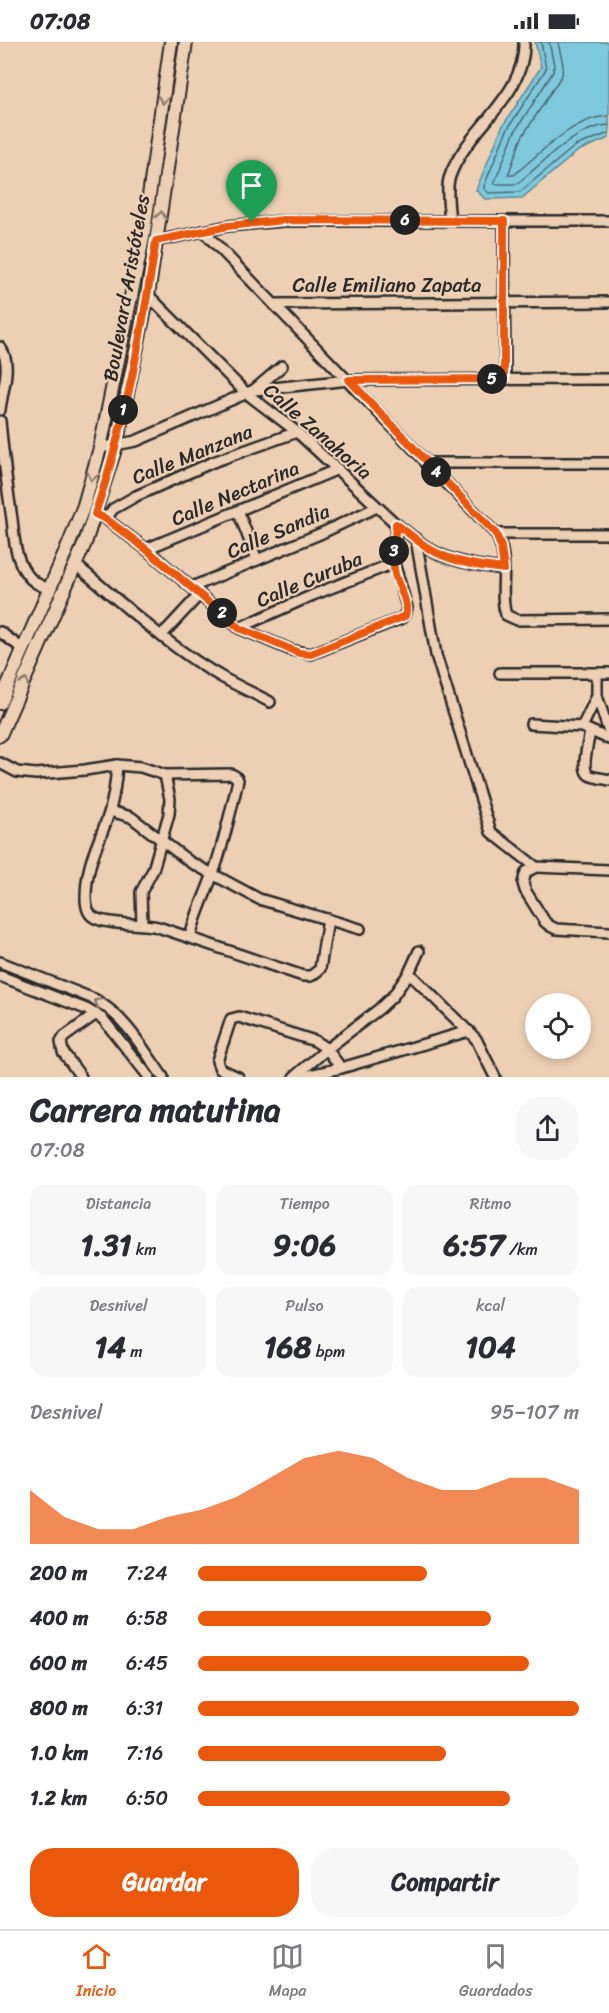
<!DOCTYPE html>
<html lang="es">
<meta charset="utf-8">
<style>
:root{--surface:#fff;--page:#f7f7f7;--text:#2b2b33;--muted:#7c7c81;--line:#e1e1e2;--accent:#ea580c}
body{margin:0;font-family:Sriracha,sans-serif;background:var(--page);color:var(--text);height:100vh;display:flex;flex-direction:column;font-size:22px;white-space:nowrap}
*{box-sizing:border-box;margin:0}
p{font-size:20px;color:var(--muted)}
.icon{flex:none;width:33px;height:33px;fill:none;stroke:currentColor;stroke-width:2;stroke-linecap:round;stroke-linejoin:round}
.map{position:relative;height:1035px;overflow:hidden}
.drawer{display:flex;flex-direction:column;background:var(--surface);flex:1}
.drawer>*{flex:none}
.buttons{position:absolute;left:525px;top:951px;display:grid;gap:12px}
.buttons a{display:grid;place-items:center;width:66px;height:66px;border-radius:50%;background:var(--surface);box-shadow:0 3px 9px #0003;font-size:30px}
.pin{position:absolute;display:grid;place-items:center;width:51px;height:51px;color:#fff;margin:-62px -26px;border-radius:50% 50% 50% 0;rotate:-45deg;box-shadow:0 0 6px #0007}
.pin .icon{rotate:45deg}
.km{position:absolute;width:30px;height:30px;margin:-15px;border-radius:50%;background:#222;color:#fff;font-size:16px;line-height:30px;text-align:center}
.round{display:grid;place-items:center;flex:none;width:63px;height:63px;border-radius:24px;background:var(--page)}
.overview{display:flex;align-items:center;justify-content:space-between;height:102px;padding:0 30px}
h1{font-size:33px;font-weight:800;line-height:45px}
.stats{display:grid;grid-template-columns:repeat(3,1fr);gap:9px;height:102px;padding:6px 30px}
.stats div{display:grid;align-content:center;border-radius:15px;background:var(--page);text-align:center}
.stats b{font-size:30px;font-weight:800}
.stats small{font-size:16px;font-weight:400}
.stats p{font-size:16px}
.chart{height:168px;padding:12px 30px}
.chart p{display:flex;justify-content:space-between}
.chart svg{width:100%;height:108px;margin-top:6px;fill:var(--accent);opacity:.7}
.primary-button{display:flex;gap:12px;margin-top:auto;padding:12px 30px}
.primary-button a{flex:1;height:69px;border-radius:24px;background:var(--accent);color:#fff;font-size:24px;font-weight:800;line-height:69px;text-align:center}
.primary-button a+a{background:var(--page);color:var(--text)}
ul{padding:0 30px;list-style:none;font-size:20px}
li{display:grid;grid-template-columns:96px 72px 1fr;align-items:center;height:45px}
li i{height:15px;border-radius:8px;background:var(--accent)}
.status{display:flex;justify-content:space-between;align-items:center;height:42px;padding:0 30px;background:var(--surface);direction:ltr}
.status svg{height:16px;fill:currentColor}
.tab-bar{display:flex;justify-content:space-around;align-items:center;height:84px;border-top:2px solid var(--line);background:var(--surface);font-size:16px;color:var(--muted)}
.tab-bar a{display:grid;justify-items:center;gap:3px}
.tab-bar .on{color:var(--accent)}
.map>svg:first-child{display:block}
.water{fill:#7ec8de;stroke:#5d8996;stroke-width:1.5}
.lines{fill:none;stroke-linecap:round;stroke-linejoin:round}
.shore{stroke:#4c6a73;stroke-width:1.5}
.street-casing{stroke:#2b2b2b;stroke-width:14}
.secondary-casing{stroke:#2b2b2b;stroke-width:16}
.street{stroke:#edd0b4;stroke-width:9}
.secondary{stroke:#edd0b4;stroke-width:12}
.oneway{stroke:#8c7e70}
.route-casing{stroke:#fff;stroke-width:12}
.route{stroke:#ea580c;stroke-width:8}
.labels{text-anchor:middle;stroke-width:4.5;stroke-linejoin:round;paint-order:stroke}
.street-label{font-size:20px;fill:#2b2b2b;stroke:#edd0b4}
</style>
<div class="status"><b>07:08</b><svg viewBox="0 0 49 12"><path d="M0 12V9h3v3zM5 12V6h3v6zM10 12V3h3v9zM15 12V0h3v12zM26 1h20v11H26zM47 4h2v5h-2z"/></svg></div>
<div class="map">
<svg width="609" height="1035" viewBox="0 0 609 1035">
<rect width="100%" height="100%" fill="#edd0b4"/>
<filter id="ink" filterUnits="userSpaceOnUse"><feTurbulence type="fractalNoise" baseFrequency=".0167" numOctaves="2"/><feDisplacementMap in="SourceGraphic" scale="12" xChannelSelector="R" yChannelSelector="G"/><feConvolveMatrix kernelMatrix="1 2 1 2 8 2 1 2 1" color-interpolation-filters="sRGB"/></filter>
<g filter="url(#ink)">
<!-- water -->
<path class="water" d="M535,0H609V96L578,109L522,156L485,157L476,148L502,85L541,25Z"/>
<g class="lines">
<!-- shore -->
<g class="shore">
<path d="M541,0L546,27L507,88L484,144V147L489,151L520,150L575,104L609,91"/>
<path d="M549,0L554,23L553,30L514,91L494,142H517C542,122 575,85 609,83"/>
<path d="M558,0L563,23L562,33L522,95L508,133H514C539,112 574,75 609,74"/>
</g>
<!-- street casing -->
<g class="street-casing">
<g id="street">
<path d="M450,179C449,166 446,149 449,137C465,87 526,56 524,0"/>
<path d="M504,179L505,337"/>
<path d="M203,189L496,492C511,519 498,549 506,573L517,578L609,577"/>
<path d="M156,199L228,184L284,179H609"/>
<path d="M274,262L609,260"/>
<path d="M0,305C13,322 2,348 0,368"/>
<path d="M254,348L282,324"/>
<path d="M0,379C3,412 7,444 12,477C14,495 15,516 26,531C32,540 39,543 49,547"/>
<path d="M100,406L136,399L254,348L349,338L609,337"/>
<path d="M426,421H609"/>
<path d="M238,469L257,518"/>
<path d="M95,472L106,477L146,507L239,586L291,608L311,612L402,576L406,571L407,565L394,521L396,482L297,390L246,351L148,253"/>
<path d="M106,477L113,467L136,454L213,420L297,390"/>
<path d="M396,482C409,491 421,503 435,510C457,521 480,524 504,527"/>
<path d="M496,492H609"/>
<path d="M416,497L436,613L491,790L536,825L609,828"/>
<path d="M146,507L338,427"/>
<path d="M76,523C123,562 171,607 225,637C240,645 255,652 270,660"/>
<path d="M192,545L322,491L377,465"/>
<path d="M239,586L313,553L394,521"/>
<path d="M0,590L23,607"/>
<path d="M162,593L200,552"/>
<path d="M500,631H609"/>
<path d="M597,631V654L609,690"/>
<path d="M531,682L582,685L609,697"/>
<path d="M582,685L597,654"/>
<path d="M590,689C589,699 580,727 589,733C594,736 603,736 609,738"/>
<path d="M0,721L17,730L36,732L85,728L117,723L141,725L165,733L231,732L235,734L238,738C231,769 224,800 214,829C206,852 195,873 190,896"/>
<path d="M117,723C116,738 114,753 110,768C100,801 86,819 86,856C86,864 87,872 95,876C109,883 140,881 158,885L303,934H311L320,927L328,877"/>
<path d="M110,769L131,775L190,820L259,857L360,887"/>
<path d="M536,825L526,830L523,841L525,848L545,880L550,884L556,887L609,890"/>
<path d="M142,882L141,850L153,828L169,772L170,757L165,733"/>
<path d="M0,920L94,957C125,974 143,1007 163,1035"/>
<path d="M409,931L476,997L495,1035"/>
<path d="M0,934L86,967L103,977L149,1035"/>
<path d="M81,1035L63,1010L61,1000L64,995L96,972"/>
<path d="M238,1035L220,1027L217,1019L231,977L239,975L315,999L327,1007L341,1026"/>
<path d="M294,1035L327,1007L379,967L393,954L409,931L419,909"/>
<path d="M301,1035L341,1026L469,989"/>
</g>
</g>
<!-- secondary casing -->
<g class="secondary-casing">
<g id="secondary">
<path d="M0,661L69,502L84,463L100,406L143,196L171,0"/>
<path d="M0,693L85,501L116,404L148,253L186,0"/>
</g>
</g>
<!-- street -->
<use href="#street" class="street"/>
<!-- secondary -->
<use href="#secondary" class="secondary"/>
</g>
<!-- one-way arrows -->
<defs><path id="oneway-chevron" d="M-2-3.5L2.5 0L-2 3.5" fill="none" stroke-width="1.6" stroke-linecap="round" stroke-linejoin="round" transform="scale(1.5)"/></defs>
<g class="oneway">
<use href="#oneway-chevron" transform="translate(163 58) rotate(98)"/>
<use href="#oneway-chevron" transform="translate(161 173) rotate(-81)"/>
<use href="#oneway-chevron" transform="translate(92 435) rotate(106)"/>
<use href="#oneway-chevron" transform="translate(25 640) rotate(-65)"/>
<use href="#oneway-chevron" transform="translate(98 960) rotate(-151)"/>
</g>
</g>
<g class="lines" filter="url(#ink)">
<!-- route casing -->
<g class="route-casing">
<path id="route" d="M284,178L504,179V337L349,338L496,492L501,505L504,527C480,524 457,521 435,510C421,503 409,491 396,482C395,498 391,516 395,532C398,545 410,561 405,574L311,612L299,611L239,586L146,507L106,477L95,472C125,384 142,290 156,199L228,184Z"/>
</g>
<!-- route -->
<use href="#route" class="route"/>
</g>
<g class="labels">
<!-- street labels -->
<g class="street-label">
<text x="387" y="250">Calle Emiliano Zapata</text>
<text transform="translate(126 246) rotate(-80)" y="7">Boulevard Aristóteles</text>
<text transform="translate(318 389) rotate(41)" y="7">Calle Zanahoria</text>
<text transform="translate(192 412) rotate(-22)" y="7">Calle Manzana</text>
<text transform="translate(235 451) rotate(-23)" y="7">Calle Nectarina</text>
<text transform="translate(278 489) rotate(-23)" y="7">Calle Sandia</text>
<text transform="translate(309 537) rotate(-23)" y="7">Calle Curuba</text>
</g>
</g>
</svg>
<div class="buttons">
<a><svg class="icon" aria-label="locate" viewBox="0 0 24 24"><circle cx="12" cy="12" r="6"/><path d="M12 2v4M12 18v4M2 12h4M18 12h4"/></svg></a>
</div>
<div class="pin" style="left:252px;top:180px;background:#1e9e55"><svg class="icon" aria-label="arrive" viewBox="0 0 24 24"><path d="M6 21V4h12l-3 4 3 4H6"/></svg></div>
<b class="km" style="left:123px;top:368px">1</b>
<b class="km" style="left:222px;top:571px">2</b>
<b class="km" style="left:394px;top:509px">3</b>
<b class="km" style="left:436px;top:430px">4</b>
<b class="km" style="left:492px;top:337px">5</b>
<b class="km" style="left:405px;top:178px">6</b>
</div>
<section class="drawer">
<div class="overview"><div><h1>Carrera matutina</h1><p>07:08</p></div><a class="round"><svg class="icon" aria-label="share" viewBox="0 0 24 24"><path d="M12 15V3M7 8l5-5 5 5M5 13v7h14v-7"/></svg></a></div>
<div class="stats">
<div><p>Distancia</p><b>1.31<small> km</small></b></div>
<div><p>Tiempo</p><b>9:06</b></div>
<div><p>Ritmo</p><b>6:57<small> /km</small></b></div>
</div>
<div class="stats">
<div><p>Desnivel</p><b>14<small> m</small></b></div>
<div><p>Pulso</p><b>168<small> bpm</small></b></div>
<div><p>kcal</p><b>104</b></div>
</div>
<div class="chart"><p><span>Desnivel</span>95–107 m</p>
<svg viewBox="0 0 160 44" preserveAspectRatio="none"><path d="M0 44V22L10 33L20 38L30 38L40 33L50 30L60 25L70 17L80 9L90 6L100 9L110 17L120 22L130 22L140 17L150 17L160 22V44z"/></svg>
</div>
<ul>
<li><b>200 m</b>7:24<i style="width:60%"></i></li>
<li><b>400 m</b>6:58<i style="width:77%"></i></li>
<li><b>600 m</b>6:45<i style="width:87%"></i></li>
<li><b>800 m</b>6:31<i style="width:100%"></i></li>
<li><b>1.0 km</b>7:16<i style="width:65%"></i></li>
<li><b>1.2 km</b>6:50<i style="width:82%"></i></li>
</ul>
<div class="primary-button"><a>Guardar</a><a>Compartir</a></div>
</section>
<nav class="tab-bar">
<a class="on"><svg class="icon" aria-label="home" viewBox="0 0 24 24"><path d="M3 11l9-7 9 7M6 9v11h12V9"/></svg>Inicio</a>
<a><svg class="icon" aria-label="map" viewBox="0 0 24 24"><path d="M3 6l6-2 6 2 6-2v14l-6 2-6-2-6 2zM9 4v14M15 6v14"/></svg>Mapa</a>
<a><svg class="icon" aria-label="saved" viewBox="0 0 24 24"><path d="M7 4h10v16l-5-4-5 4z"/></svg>Guardados</a>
</nav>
